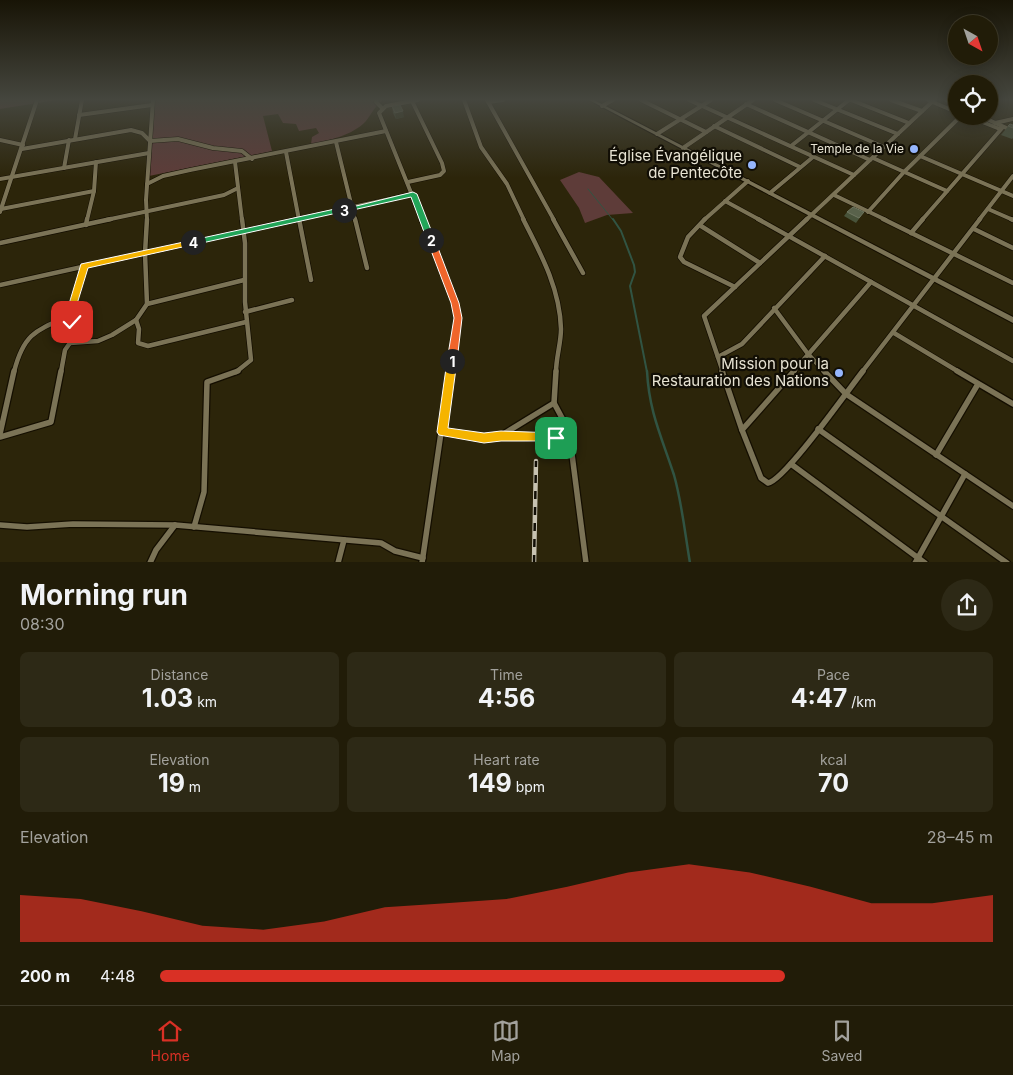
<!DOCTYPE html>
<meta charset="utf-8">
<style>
:root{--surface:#211c08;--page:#2d2916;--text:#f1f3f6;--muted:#a2a19c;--line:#3e3a29;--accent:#d93025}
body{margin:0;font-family:Inter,sans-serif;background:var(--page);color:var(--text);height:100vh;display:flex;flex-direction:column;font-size:19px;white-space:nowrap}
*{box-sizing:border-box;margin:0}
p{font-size:16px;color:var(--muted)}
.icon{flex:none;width:28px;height:28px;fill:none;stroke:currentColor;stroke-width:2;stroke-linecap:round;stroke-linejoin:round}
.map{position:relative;height:562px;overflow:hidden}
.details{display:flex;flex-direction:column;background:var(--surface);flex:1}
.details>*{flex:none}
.needle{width:32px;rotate:140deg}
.controls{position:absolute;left:948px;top:15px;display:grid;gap:10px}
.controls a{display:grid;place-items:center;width:50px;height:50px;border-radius:50%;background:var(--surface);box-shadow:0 2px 12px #0003,0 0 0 1px var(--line);font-size:25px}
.pin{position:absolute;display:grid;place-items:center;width:42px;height:42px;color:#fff;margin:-21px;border-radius:10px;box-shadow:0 2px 8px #0006}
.km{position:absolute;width:25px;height:25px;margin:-12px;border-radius:50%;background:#222;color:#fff;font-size:14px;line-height:25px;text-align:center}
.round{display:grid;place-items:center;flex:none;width:52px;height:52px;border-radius:26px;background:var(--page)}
.overview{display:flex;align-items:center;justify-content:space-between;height:85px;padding:0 20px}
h1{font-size:28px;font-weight:700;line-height:38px}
.stats{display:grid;grid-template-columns:repeat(3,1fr);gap:8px;height:85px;padding:5px 20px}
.stats div{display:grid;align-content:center;border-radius:8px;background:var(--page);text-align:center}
.stats b{font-size:25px;font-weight:700}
.stats small{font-size:14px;font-weight:400}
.stats p{font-size:14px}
.chart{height:140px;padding:10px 20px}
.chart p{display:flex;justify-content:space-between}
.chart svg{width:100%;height:90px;margin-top:5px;fill:var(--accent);opacity:.7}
ul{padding:0 20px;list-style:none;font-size:16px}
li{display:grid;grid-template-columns:80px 60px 1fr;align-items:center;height:38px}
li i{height:12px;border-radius:6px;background:var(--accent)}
.tab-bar{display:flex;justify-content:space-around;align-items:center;height:70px;border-top:1px solid var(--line);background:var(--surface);font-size:14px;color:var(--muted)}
.tab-bar a{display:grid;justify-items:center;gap:2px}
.tab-bar .current{color:var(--accent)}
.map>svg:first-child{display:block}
.green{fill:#5e3c39}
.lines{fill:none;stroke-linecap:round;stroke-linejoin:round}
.stream-far2{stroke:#315443;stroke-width:1}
.stream-far1{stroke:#315443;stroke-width:2}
.stream{stroke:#315443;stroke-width:2.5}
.street-far2-casing{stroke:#140e00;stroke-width:5}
.street-far1-casing{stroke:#140e00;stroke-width:6}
.street-casing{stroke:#140e00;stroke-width:8}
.secondary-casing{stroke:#140e00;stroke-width:2}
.street-far2{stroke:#7b7356;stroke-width:4}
.street-far1{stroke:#7b7356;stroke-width:4.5}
.street{stroke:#7b7356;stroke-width:5.5}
.secondary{fill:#7b7356;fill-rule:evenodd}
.rail-casing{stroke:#c8c3b1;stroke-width:4.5}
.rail{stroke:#110e05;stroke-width:2.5;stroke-dasharray:8;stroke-linecap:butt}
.wall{fill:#48533a}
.shaded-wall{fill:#363a20}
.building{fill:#59624b;stroke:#6f7660}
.split-1{fill:#f5b400;stroke:#fff}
.split-2{fill:#f0652b;stroke:#fff}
.split-3{fill:#22a559;stroke:#fff}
.split-4{fill:#22a559;stroke:#fff}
.split-5{fill:#f5b400;stroke:#fff}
.poi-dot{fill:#96b6fd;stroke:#110e05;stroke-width:2}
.labels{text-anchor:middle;stroke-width:4.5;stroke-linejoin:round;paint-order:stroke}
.far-poi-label{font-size:12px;fill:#e7e3d3;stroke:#110e05;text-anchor:end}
.poi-label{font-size:15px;fill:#e7e3d3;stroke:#110e05;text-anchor:end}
</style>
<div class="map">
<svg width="1013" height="563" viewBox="0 0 1013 563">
<rect width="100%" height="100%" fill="#2c250a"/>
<!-- green -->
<g class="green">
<path d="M0,100H56L0,109Z"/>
<path d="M154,100H383C375,106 372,113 366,121C352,136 329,140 311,144L312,137L319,133L316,128L299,131L296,124L283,123L278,114L263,116L272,151L149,176Z"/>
<path d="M579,172L599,177L633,213L607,215L585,223L579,208L560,180Z"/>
</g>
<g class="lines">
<!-- stream-far2 -->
<path class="stream-far2" d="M588,189L613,220"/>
<!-- stream-far1 -->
<path class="stream-far1" d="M613,219L621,231L634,265L635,272L630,286L647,372"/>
<!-- stream -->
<path class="stream" d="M647,371C649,412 662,438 674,475C682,503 685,534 690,563"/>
<!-- street-far2 casing -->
<g class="street-far2-casing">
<g id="street-far2">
<path d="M377,100L376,102L382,108"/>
<path d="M418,100L386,106L379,113L422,220"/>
<path d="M464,100L481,147L507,184L524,220"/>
<path d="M487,100L554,220"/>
<path d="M641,100L706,132"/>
<path d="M689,100L854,175"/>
<path d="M775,100L884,147"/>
<path d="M814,100L898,134"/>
<path d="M851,100L909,123"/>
<path d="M891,100L922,111"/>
<path d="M928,100L956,112"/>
<path d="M946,100L956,105"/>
<path d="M488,102L503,100"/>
<path d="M746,104L870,160"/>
<path d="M602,106L613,100"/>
<path d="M79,115L152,105"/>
<path d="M967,116L1000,129"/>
<path d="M980,116L1013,131"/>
<path d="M995,123L1013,119"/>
<path d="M714,126L800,167"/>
<path d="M657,134L711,100"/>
<path d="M75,139L82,100"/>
<path d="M0,140L23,145"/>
<path d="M336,142L355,220"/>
<path d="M791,146L849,100"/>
<path d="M683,148L753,100"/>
<path d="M22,149L131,130L142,133L150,141L178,139L213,148L242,151L252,159"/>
<path d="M286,152L299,220"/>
<path d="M920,156L1013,196"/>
<path d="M873,158L947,191"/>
<path d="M235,162L242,220"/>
<path d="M64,168L69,140"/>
<path d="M0,179L149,153"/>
<path d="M408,182L440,175L444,171L442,163L412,101"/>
<path d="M147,184L163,176L190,170L386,131"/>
<path d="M770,193L813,157"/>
<path d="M834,195L886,220"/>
<path d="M725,201L760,220"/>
<path d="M1,209L94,191"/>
<path d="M988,209L1013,220"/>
<path d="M0,212L37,100"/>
<path d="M868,212L904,172L961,116"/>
<path d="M87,220L94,191L96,162"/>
<path d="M106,220L224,195L238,188"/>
<path d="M147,220L146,200L153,100"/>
<path d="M293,220L413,194"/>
<path d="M704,220L748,181"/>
<path d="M806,220L933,101"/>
<path d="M922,220L1003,127"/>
<path d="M979,220L1013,176"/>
</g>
</g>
<!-- street-far1 casing -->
<g class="street-far1-casing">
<g id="street-far1">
<path d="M299,219L311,280"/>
<path d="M355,219L367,268"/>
<path d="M421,219L452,296L458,318L450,372"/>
<path d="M523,219C541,254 560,289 561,329C561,343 556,358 556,372"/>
<path d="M553,219L583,273"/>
<path d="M705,219L688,237L680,257L684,262L735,287"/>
<path d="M758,219L1013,361"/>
<path d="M883,219L1013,283"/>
<path d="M1011,219L1013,220"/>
<path d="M86,225L87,219"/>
<path d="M701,226L760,263"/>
<path d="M974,229L1013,248"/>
<path d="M911,233L923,219"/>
<path d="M0,243L111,219"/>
<path d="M0,285L299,219"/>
<path d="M147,304L244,280"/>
<path d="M774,308L808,354L825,372"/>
<path d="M245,312L292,300"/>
<path d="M136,320L139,329L138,343L148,346L246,322"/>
<path d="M894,333L959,372"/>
<path d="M70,343L98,341L112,335L136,320L147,304L145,253L147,219"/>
<path d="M718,357L742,344L825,256"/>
<path d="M14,372C24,332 37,330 72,315"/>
<path d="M61,372L65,350L72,340L73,304L84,266"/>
<path d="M236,372L251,360L245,302V243L242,219"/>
<path d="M723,372L704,316L807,219"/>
<path d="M793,372L871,282"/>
<path d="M862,372L980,219"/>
</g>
</g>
<!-- street casing -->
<g class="street-casing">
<g id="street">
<path d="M556,371L554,403L569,431L586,563"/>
<path d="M722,371L742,430L761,478L768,483C785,480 848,390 863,371"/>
<path d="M824,371L846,394L1013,506"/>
<path d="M957,371L1013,404"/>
<path d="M818,429L1007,563"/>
<path d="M742,430L794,371"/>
<path d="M442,432L484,438L501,436L535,438L570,437"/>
<path d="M0,434L14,371"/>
<path d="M502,435L554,403"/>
<path d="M0,437L51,422L61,371"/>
<path d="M936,455L978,384"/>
<path d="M791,464L925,563"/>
<path d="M0,525L27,527L73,524L175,525L381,543L395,551L423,558"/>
<path d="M194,527L204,492L207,382L238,371"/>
<path d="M150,563L156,550L175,525"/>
<path d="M338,563L344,540"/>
<path d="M422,563L450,371"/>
<path d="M915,563L965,474"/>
</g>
</g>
<!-- secondary casing -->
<g class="secondary-casing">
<path id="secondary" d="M589,100H594L1013,317V323Z"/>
</g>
<!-- street-far2 -->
<use href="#street-far2" class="street-far2"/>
<!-- street-far1 -->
<use href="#street-far1" class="street-far1"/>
<!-- street -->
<use href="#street" class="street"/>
<!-- secondary -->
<use href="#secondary" class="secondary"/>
<!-- rail casing -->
<g class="rail-casing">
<path id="rail" d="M534,563L536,461"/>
</g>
<!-- rail -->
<use href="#rail" class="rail"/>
</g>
<!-- wall -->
<g class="wall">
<path d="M392,106L404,117L396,119L393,113Z"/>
<path d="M1010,124L1013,125V138L1012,139L1001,135Z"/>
<path d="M847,212L861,216L856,223L844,216Z"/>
</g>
<!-- shaded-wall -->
<path class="shaded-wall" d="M403,111L404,117L396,119L395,113Z"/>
<!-- building -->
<g class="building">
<path d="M400,105L403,111L395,113L392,106Z"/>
<path d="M1010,124L1013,125V128L1008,126Z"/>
<path d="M853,207L864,212L859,218L847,212Z"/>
</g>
<!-- sky -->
<linearGradient id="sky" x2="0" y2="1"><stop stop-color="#181406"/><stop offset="0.56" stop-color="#45463e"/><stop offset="1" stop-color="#45463e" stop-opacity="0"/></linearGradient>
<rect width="1013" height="178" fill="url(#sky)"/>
<!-- split-1 -->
<path class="split-1" d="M452,358L457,361L448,428L484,433L501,431L556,433L561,438L559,441H501L484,443L439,435L437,432L447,361Z"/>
<!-- split-2 -->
<path class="split-2" d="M431,237L435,240L459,303L462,318L457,361L452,365L447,361L454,318L451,303L427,240Z"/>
<!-- split-3 -->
<path class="split-3" d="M413,192L417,194L435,240L433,242H428L427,240L411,197L344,212L340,210Z"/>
<!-- split-4 -->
<path class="split-4" d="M344,207L347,210L346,211L193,245L189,242L193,240Z"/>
<!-- split-5 -->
<path class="split-5" d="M193,240L197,242L196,244L88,268L77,304L76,322L72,325L69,324V304L81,264Z"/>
<!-- markers -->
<g class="poi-dot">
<circle cx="914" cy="149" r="5"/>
<circle cx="752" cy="165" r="5"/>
<circle cx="839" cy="373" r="5"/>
</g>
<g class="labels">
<!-- far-poi labels -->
<g class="far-poi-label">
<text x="904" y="153">Temple de la Vie</text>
</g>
<!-- poi labels -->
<g class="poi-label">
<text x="742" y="161">Église Évangélique<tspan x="742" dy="17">de Pentecôte</tspan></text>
<text x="829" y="369">Mission pour la<tspan x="829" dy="17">Restauration des Nations</tspan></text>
</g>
</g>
</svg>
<div class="controls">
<a><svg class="needle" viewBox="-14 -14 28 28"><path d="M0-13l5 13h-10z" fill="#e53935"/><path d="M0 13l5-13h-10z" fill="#a2a19c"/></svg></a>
<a><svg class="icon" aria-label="locate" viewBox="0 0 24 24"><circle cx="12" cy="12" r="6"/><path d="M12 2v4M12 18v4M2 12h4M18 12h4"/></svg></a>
</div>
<div class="pin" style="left:556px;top:438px;background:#1e9e55"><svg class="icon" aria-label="arrive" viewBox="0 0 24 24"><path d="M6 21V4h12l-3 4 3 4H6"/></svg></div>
<div class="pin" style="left:72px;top:322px;background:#d93025"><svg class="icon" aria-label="check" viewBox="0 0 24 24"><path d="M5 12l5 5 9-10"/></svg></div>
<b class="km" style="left:452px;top:361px">1</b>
<b class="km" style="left:431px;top:240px">2</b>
<b class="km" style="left:344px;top:210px">3</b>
<b class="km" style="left:193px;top:242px">4</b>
</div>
<section class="details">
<div class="overview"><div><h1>Morning run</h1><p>08:30</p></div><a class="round"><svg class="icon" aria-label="share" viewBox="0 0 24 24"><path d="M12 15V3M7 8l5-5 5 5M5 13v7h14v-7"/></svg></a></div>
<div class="stats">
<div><p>Distance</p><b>1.03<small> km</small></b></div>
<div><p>Time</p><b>4:56</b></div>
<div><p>Pace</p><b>4:47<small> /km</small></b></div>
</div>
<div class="stats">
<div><p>Elevation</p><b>19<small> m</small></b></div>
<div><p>Heart rate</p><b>149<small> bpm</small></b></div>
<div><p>kcal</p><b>70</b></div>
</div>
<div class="chart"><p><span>Elevation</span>28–45 m</p>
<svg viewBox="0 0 160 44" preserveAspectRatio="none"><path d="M0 44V21L10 23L20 29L30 36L40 38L50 34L60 27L70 25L80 23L90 17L100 10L110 6L120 10L130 17L140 25L150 25L160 21V44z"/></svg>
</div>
<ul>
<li><b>200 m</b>4:48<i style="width:75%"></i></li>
</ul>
</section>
<nav class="tab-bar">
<a class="current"><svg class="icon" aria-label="home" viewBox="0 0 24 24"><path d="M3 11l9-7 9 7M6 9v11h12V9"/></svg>Home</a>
<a><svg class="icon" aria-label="map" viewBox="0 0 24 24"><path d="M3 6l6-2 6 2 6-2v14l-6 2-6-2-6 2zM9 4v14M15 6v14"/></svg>Map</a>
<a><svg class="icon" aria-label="saved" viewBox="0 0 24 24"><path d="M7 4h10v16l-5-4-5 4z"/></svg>Saved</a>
</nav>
